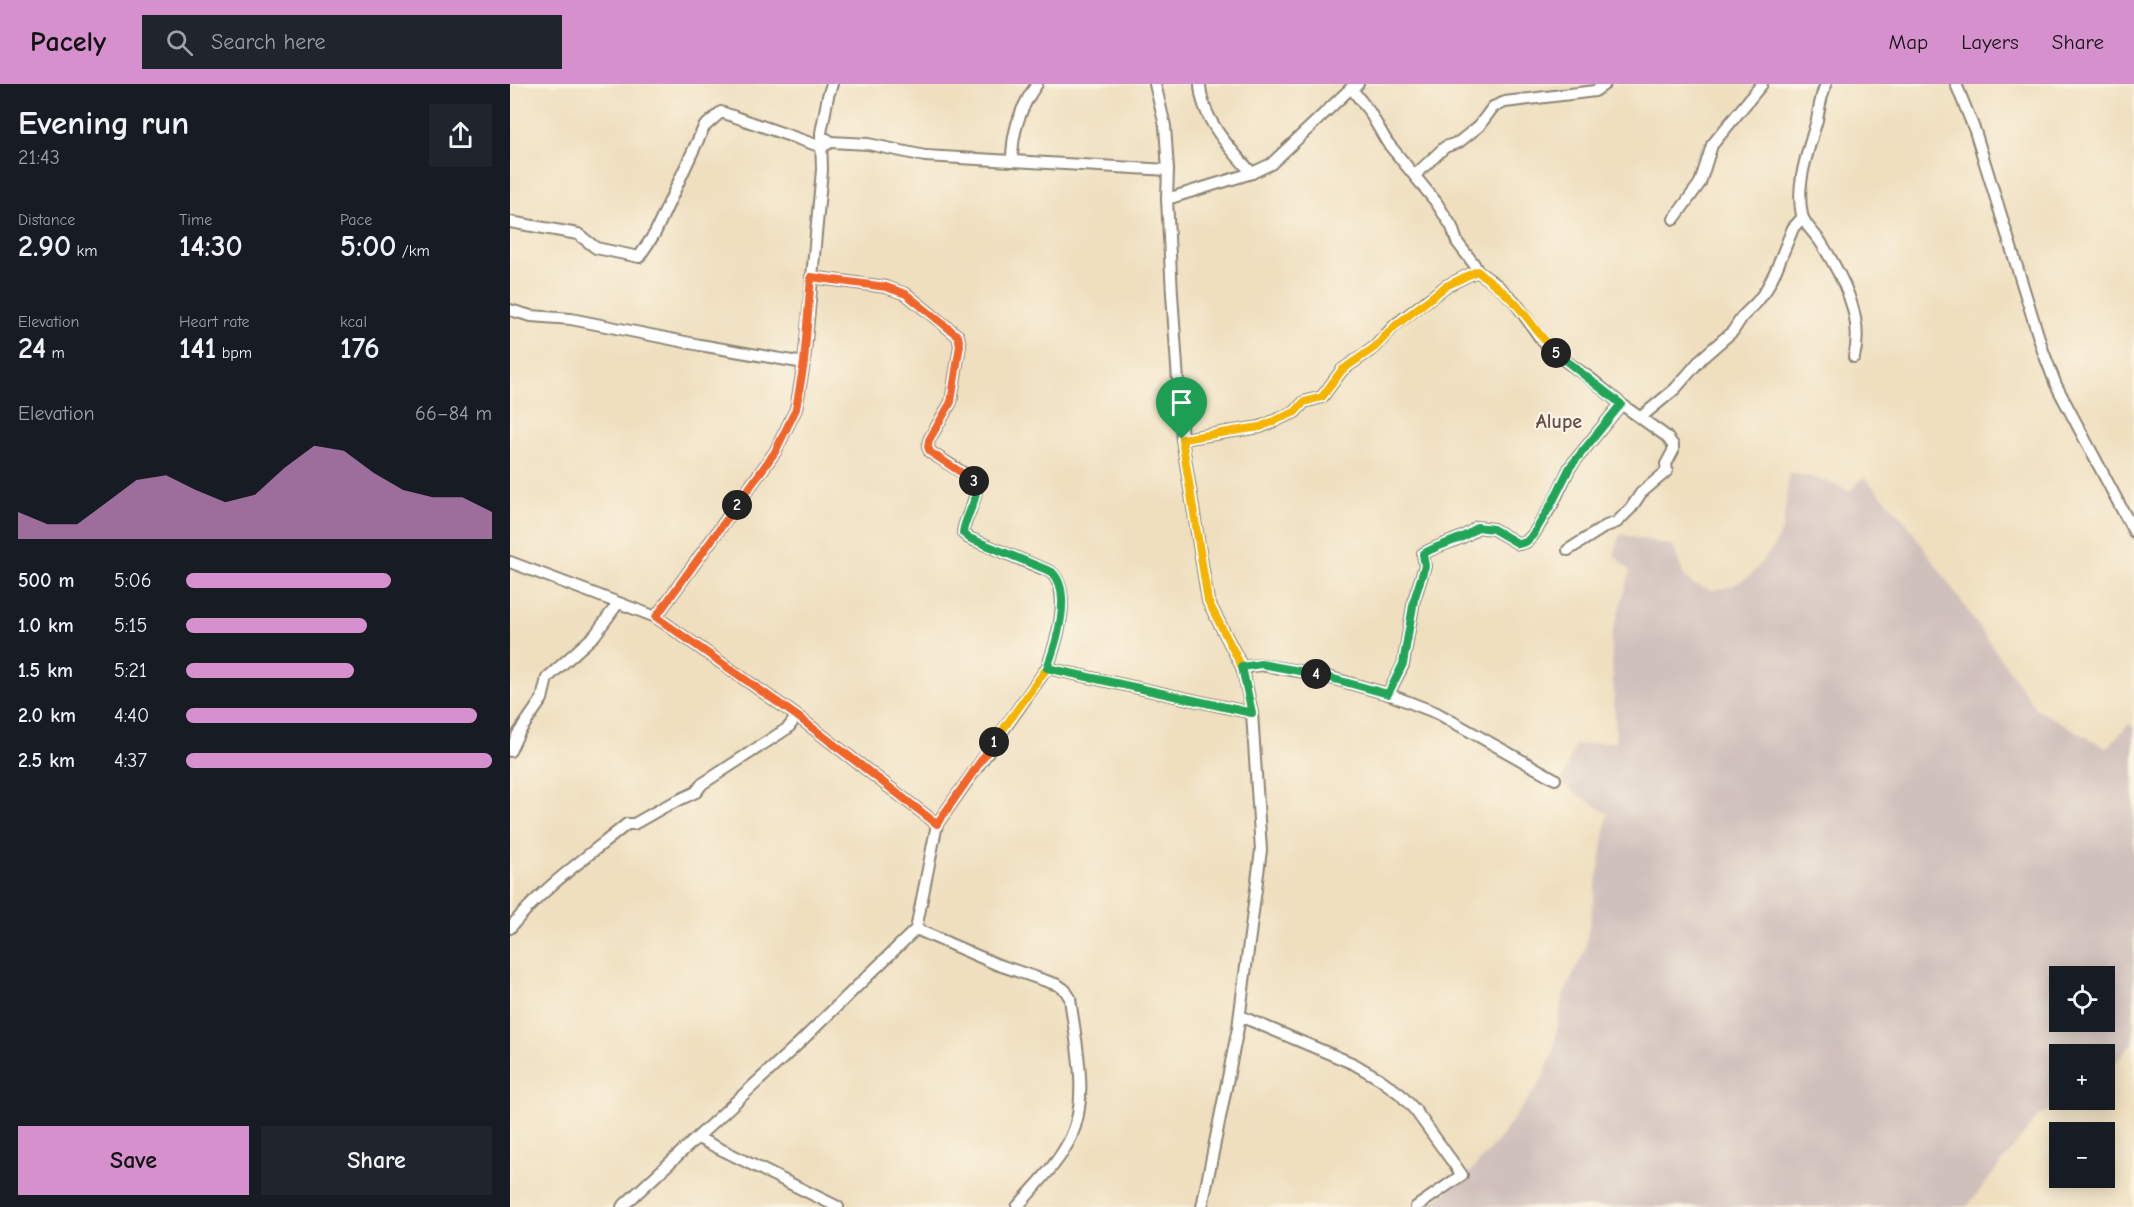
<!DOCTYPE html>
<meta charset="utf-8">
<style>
:root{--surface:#171b24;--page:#20242c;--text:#f1f3f6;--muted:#9ea1a6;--accent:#d690ce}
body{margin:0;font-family:"Comic Neue",sans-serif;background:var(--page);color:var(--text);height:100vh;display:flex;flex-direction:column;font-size:22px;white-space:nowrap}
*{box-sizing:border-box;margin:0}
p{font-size:20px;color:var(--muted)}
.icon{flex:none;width:33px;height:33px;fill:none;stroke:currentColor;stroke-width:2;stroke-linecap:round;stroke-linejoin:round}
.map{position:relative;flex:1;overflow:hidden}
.drawer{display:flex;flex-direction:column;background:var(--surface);width:510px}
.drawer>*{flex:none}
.buttons{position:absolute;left:1539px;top:882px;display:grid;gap:12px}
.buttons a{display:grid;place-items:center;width:66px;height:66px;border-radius:0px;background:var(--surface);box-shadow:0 3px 15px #0003;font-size:30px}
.pin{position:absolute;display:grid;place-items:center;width:51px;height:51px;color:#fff;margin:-62px -26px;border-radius:50% 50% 50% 0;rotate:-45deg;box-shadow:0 0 6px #0007}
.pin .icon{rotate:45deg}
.km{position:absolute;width:30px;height:30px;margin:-15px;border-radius:50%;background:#222;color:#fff;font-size:16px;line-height:30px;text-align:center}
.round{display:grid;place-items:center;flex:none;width:63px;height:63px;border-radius:0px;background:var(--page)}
.summary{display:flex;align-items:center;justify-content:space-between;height:102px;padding:0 18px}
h1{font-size:33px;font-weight:700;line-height:45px}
.stats{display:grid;grid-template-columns:repeat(3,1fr);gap:9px;height:102px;padding:6px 18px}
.stats div{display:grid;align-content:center}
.stats b{font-size:30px;font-weight:700}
.stats small{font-size:16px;font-weight:400}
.stats p{font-size:16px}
.chart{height:168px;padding:12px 18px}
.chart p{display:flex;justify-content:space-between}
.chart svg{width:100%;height:108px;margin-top:6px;fill:var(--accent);opacity:.7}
.button{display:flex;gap:12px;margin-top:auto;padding:12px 18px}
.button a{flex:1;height:69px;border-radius:0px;background:var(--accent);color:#111;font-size:24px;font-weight:700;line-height:69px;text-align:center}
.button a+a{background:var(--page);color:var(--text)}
ul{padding:0 18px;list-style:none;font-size:20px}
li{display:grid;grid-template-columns:96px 72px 1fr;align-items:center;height:45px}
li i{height:15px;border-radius:8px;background:var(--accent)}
header{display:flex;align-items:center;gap:36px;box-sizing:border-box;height:84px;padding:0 30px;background:var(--accent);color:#111}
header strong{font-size:28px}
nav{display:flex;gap:33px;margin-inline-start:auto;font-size:21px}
.search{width:420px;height:54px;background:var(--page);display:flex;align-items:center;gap:15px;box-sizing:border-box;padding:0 21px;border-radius:0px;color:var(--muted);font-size:22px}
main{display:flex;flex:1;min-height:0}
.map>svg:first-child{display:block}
.industrial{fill:#d0c0bc;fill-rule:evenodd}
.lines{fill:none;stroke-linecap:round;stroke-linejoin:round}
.minor-casing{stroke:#8d8575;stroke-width:14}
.minor{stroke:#fff;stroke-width:10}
.split-1-casing{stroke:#fff;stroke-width:12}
.split-2-casing{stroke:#fff;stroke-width:12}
.split-3-casing{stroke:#fff;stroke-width:12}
.split-4-casing{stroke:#fff;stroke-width:12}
.split-5-casing{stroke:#fff;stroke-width:12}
.split-6-casing{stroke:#fff;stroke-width:12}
.split-1{stroke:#f5b400;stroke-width:8}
.split-2{stroke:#f0652b;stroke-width:8}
.split-3{stroke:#f0652b;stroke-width:8}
.split-4{stroke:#22a559;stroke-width:8}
.split-5{stroke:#22a559;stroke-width:8}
.split-6{stroke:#f5b400;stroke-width:8}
.labels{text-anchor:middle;stroke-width:4.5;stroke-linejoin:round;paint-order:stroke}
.quarter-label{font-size:20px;font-weight:bold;fill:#64504c;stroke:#fcf5e5}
</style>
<header>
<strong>Pacely</strong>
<div class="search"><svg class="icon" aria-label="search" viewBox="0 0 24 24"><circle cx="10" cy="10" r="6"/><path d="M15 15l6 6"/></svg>Search here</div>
<nav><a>Map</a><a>Layers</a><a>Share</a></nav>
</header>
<main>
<section class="drawer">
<div class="summary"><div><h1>Evening run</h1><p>21:43</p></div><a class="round"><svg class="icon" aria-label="share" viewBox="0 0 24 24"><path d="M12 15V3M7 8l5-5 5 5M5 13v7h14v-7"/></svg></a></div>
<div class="stats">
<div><p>Distance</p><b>2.90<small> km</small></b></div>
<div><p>Time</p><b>14:30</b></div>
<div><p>Pace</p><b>5:00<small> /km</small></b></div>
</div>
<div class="stats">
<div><p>Elevation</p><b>24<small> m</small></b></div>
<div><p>Heart rate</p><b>141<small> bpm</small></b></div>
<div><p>kcal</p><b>176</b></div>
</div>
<div class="chart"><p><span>Elevation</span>66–84 m</p>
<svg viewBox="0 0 160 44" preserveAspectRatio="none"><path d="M0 44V33L10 38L20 38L30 29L40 20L50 18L60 24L70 29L80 26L90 15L100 6L110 8L120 17L130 24L140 27L150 27L160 33V44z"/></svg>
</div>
<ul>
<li><b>500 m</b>5:06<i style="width:67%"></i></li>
<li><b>1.0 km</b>5:15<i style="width:59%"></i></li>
<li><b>1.5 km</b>5:21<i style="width:55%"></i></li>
<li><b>2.0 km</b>4:40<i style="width:95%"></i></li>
<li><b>2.5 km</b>4:37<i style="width:100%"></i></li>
</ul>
<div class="button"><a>Save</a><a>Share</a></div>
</section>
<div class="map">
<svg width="1624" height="1123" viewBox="0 0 1624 1123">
<rect width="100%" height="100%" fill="#fcf5e5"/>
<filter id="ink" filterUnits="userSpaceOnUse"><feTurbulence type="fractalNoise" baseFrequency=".0167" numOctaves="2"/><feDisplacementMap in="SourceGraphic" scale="12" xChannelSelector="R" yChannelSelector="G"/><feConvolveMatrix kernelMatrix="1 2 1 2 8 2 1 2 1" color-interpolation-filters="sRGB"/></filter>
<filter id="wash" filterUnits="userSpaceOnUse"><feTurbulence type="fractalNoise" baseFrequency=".008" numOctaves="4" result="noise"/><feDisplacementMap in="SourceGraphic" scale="24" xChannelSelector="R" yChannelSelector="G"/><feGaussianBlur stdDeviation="1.35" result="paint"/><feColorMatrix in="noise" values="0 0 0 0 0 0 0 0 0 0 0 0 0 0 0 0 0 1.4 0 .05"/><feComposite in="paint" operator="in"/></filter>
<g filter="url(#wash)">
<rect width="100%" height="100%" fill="#efdfbf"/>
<!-- industrial -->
<path class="industrial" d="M1279,389L1310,395L1340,407L1354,393L1393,434L1526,625L1597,664L1619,640L1624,645V958L1595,990L1594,970H1550V1016H1571L1529,1031L1457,1123H914L954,1095L987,1058L1032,996L1043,969L1052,914L1075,866L1098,730L1051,699L1065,661L1106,657L1101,554L1120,487L1104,471L1110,450L1163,462L1173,490L1183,500L1202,506L1222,502L1241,491L1263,464L1273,444ZM1550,892H1594V938H1550Z"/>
</g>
<g filter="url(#ink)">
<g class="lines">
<!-- minor casing -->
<g class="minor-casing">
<g id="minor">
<path d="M645,0L655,42L658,86L657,115L662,210L672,355L698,517L732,583L737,605L742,629L751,766L728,944L692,1123"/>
<path d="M690,0C691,34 720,65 742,89"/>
<path d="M1316,0C1311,11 1309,24 1307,36C1299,65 1285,99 1292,131C1294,140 1304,149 1310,157C1331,190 1355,233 1344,273"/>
<path d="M1446,0L1465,47L1533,267L1546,301L1624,448"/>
<path d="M841,4L859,27L877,58L926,118L942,143L947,158L964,180L967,187L988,202L1005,218L1031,255L1054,276L1081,295L1111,320L1156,352L1163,361V367L1156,380L1157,387L1131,409L1121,424L1107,438L1096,442L1058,466"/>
<path d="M317,55L321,58L358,60L415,72L658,86"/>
<path d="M502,76C502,49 511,22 527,0"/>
<path d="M905,91L935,63L949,58L969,42L983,23L995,18L1085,7L1095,0"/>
<path d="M657,115L742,89L761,80L841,4L848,0"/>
<path d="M1164,135L1190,99L1202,61L1252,0"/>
<path d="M0,138L68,150L86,164L129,173L145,149L194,43L211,28L312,63L321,58"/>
<path d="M301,193L376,203L396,210L448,252L450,261L441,318L419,356L418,363L420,368L461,394C475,409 454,431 453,449L459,454L541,488C563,508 546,560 537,584L427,740"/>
<path d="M0,226L21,232L61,235L190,261L294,279"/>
<path d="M1131,333L1165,305L1192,274L1223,247L1232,233L1247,218L1256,206L1266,186L1283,144L1292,134"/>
<path d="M672,355L750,343L785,328L794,318L812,313L832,286L865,263L885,241L936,202L967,187"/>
<path d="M0,478L146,533L287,632L427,740L406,845L287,961L112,1123"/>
<path d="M146,533L265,368L286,325L294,279L312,86L311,49L318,12L322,0"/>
<path d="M732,583L751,581L807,590L878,610L927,629L1045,695"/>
<path d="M537,584L742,629"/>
<path d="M878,610L893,581L904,516L915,482L913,470C930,459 953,457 967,443L983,445L1009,460L1016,458L1023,451L1043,419L1060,383L1111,320"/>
<path d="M0,667L8,650L32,615L37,594L85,551L108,519"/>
<path d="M0,844C33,803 76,774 117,740H124L154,723L186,708L192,700L278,644L287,632"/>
<path d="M406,845L486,880L548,901L555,906L560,914C565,956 580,1013 561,1053C549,1079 526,1101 507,1123"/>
<path d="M730,932L844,980L870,995L890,1010L905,1026L952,1091L906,1123"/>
<path d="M188,1054L328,1123"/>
</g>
</g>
<!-- minor -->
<use href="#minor" class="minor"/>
</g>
</g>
<g class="lines" filter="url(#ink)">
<!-- split-1 casing -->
<g class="split-1-casing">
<path id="split-1" d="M484,658L537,584L742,629L732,583L698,517L672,355"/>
</g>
<!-- split-2 casing -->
<g class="split-2-casing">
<path id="split-2" d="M227,421L146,533L287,632L427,740L484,658"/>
</g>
<!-- split-3 casing -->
<g class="split-3-casing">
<path id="split-3" d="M227,421L265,368L286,325L294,279L301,193L376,203L396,210L448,252L450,261L441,318L419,356L418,363L420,368L464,397"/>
</g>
<!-- split-4 casing -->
<g class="split-4-casing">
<path id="split-4" d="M464,397C472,413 454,432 453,449L459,454L542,488C563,508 546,560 537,584L742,629L732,583L751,580L806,590"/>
</g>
<!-- split-5 casing -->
<g class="split-5-casing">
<path id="split-5" d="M806,590L878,610L893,580L904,516L915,482L913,470C930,459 953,457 967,443L983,445L1009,460L1016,458L1023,451L1042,419L1060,383L1111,320L1046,269"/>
</g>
<!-- split-6 casing -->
<g class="split-6-casing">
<path id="split-6" d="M672,355L750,343L785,328L794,318L812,313L832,286L865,263L885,242L936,202L967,187C980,197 993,206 1004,218C1019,234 1030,253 1046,269"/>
</g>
<!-- split-1 -->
<use href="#split-1" class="split-1"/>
<!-- split-2 -->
<use href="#split-2" class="split-2"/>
<!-- split-3 -->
<use href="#split-3" class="split-3"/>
<!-- split-4 -->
<use href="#split-4" class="split-4"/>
<!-- split-5 -->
<use href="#split-5" class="split-5"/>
<!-- split-6 -->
<use href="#split-6" class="split-6"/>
</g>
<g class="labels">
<!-- quarter labels -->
<g class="quarter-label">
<text x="1049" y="344">Alupe</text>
</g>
</g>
</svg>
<div class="buttons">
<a><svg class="icon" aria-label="locate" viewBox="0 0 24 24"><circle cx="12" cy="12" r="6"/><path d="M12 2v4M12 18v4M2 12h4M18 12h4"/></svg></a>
<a>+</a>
<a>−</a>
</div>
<div class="pin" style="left:672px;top:355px;background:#1e9e55"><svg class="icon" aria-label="arrive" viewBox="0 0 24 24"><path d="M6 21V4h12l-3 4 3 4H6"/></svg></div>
<b class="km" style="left:484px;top:658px">1</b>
<b class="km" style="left:227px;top:421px">2</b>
<b class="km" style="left:464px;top:397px">3</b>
<b class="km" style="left:806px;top:590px">4</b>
<b class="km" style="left:1046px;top:269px">5</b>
</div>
</main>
